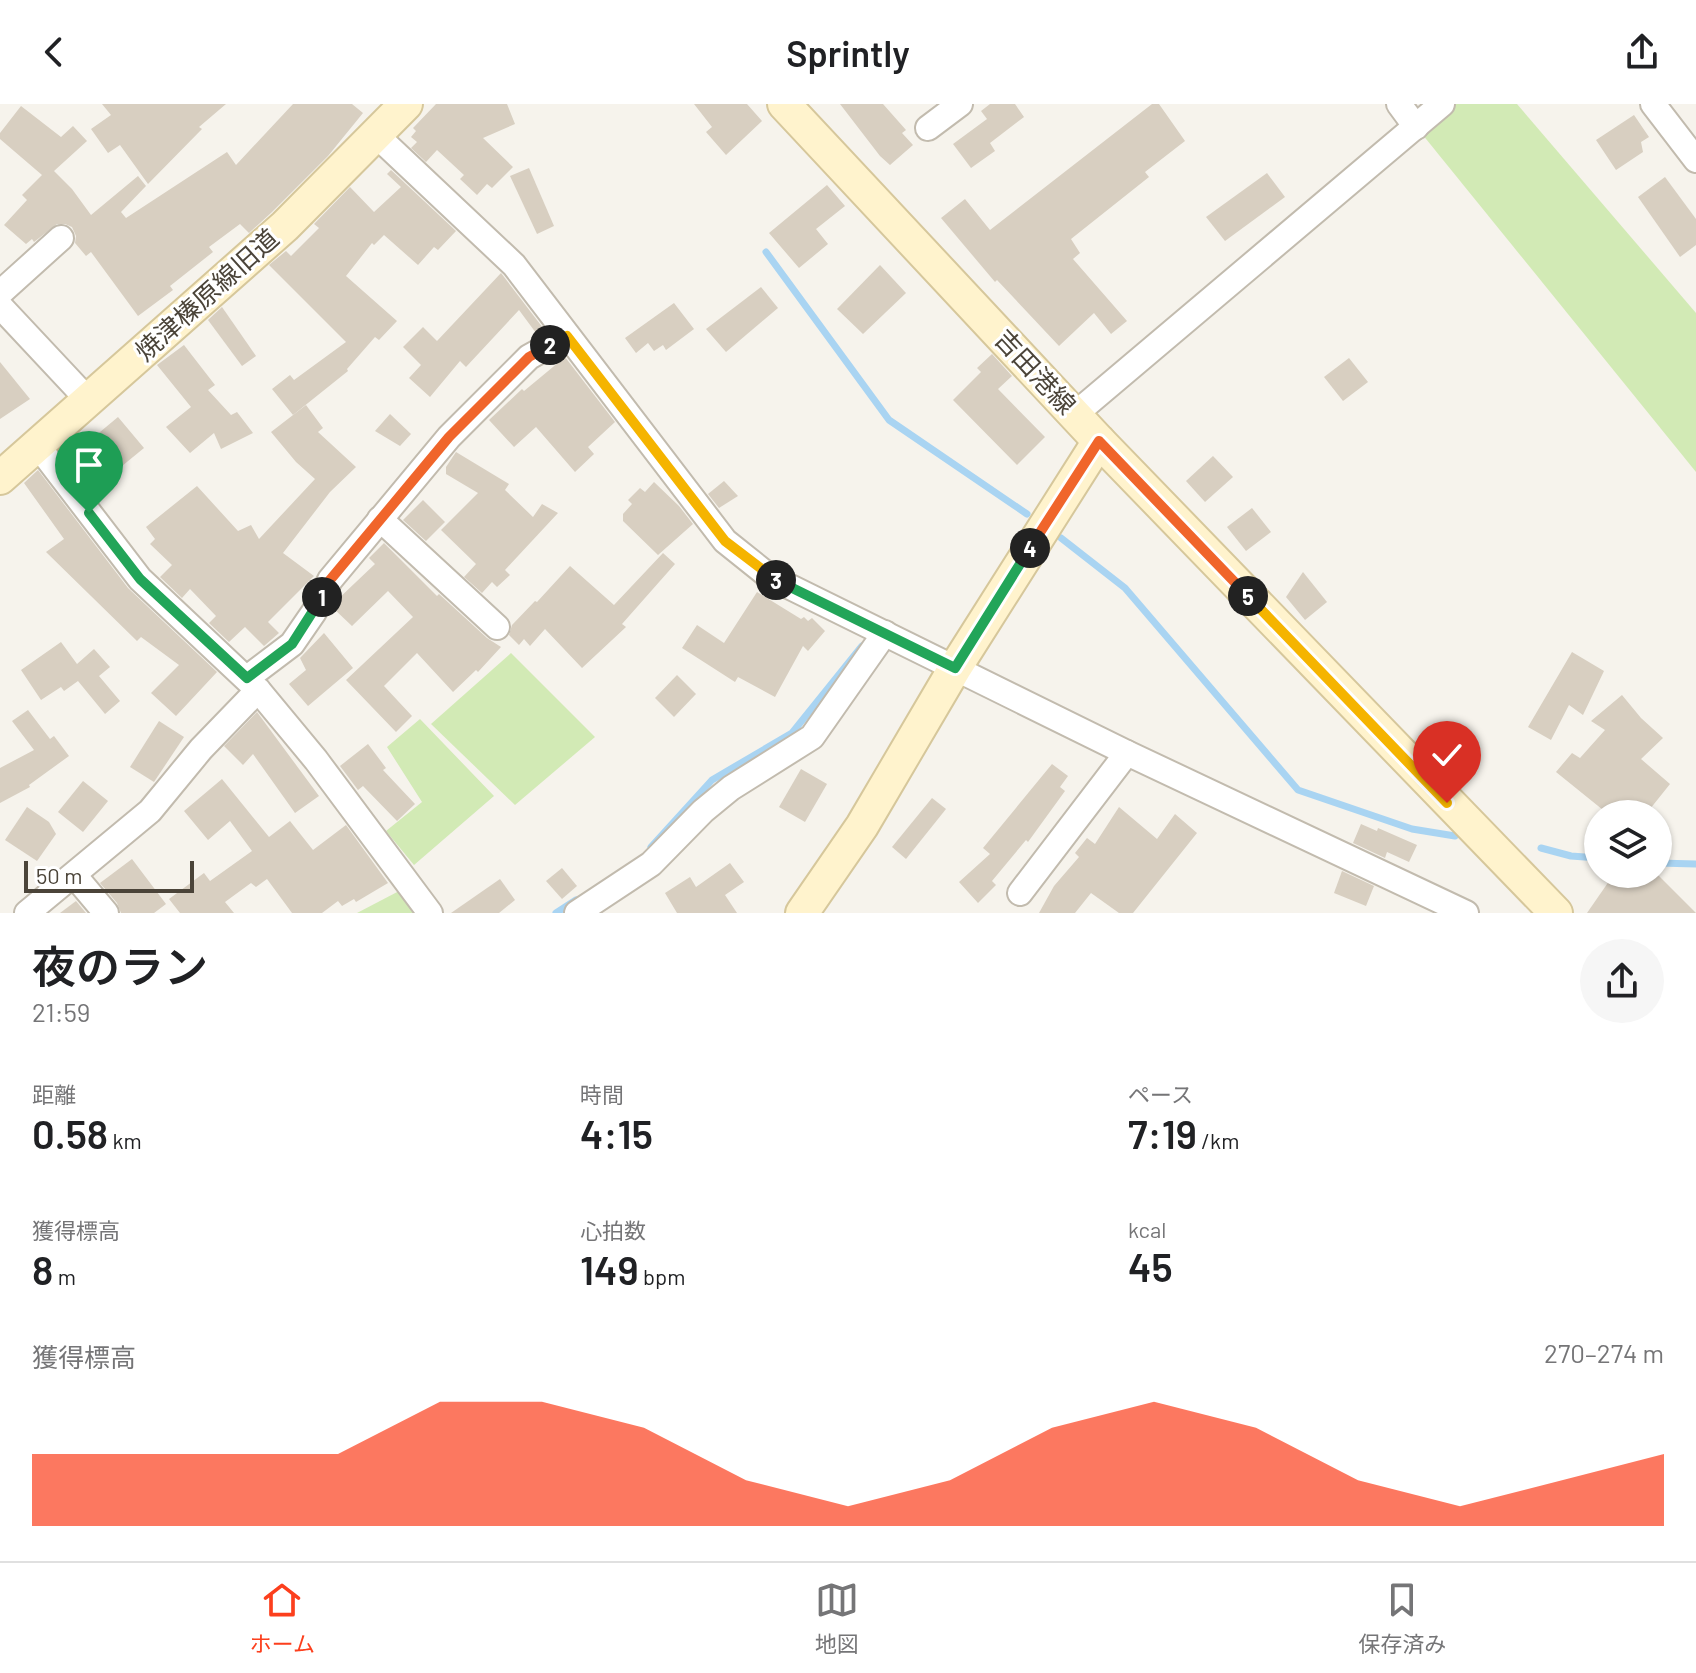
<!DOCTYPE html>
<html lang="ja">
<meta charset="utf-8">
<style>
:root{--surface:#fff;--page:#f6f6f6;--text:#202124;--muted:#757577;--line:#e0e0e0;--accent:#fc3f1d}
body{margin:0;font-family:Barlow,"Noto Sans JP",sans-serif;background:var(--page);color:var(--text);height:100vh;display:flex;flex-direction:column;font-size:30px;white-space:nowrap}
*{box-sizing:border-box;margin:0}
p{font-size:26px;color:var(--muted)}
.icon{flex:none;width:44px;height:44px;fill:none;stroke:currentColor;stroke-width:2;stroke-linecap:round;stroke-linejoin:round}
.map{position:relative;height:809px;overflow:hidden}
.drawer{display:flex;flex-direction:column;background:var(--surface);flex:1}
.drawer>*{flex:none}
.fabs{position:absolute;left:1584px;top:696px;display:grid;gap:16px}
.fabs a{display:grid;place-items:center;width:88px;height:88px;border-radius:50%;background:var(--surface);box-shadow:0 2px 6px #0004;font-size:40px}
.scale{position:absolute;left:24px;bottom:20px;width:170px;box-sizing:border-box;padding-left:8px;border:4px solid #4b4439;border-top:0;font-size:22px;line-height:28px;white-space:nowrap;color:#4b4439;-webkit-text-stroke:6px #fff;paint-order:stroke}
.pin{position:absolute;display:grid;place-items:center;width:68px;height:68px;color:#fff;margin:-82px -34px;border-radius:50% 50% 50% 0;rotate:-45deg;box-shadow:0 0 8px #0007}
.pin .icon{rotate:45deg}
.km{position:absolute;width:40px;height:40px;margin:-20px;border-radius:50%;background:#222;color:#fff;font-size:22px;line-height:40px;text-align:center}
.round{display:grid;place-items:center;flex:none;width:84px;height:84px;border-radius:42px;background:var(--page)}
.head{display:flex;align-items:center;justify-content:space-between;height:136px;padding:0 32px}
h1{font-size:44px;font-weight:600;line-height:60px}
.metrics{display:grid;grid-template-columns:repeat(3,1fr);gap:12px;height:136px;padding:8px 32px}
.metrics div{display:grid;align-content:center}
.metrics b{font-size:40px;font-weight:600}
.metrics small{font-size:22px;font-weight:400}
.metrics p{font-size:22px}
.chart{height:224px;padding:16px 32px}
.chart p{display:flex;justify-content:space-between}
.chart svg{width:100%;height:144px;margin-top:8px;fill:var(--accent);opacity:.7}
header{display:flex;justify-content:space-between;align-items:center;height:104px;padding:0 32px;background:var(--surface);font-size:36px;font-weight:600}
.dock{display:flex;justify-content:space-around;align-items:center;height:112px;border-top:2px solid var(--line);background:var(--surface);font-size:22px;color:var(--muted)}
.dock a{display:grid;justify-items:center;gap:4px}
.dock .on{color:var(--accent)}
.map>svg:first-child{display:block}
.green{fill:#d2eab5}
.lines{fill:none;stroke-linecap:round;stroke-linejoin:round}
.stream{stroke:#a9d4f2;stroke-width:7}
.building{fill:#d8cfc1}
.street-casing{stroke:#c2bbae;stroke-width:28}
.secondary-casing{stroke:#d6c79b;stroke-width:36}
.street{stroke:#fff;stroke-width:24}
.secondary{stroke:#fff3cd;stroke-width:32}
.split-1-casing{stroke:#fff;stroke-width:16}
.split-2-casing{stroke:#fff;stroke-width:16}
.split-3-casing{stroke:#fff;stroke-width:16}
.split-4-casing{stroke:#fff;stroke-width:16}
.split-5-casing{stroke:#fff;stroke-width:16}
.split-6-casing{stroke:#fff;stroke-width:16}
.split-1{stroke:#22a559;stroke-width:10}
.split-2{stroke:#f0652b;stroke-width:10}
.split-3{stroke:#f5b400;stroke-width:10}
.split-4{stroke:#22a559;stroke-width:10}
.split-5{stroke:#f0652b;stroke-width:10}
.split-6{stroke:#f5b400;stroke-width:10}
.labels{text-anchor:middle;stroke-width:6;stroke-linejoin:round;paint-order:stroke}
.street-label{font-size:26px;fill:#4b4439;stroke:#fff}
</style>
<header><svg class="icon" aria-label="back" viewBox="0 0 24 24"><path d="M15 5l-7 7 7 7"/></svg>Sprintly<svg class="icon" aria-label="share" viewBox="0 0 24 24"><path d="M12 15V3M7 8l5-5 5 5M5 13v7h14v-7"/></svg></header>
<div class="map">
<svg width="1696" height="809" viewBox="0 0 1696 809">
<rect width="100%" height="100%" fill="#f6f3ec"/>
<!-- green -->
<g class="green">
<path d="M1455,0H1517L1696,209V368L1422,30Z"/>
<path d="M511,549L595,633L515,701L431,620Z"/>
<path d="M420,615L494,692L414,761L386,727L422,698L387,643Z"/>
<path d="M401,786L421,809H357Z"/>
</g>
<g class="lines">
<!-- stream -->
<g class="stream">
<path d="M766,148L889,316L1027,410"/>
<path d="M1061,434L1125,484L1298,686L1412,725L1455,732"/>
<path d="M651,743L712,676L792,629L862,542"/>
<path d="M1541,744L1571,752L1598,754"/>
<path d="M1658,759L1696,760"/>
<path d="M556,809L576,796"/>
</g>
</g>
<!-- building -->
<g class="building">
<path d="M102,0H226L199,23L202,25L148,80L120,41L108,49L91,25L111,11Z"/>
<path d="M293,0H352L363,9L328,52L272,108L249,129L240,120L209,143L213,148L170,182L173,186L138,212L91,148L86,152L75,139L76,132L72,123L65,120H57L34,138L32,135L26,140L4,121L27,96L22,91L42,71L0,35V29L21,2L61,33L73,22L87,37L54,67L72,85L91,111L138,72L146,82L121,108L126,114L227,48L236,61Z"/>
<path d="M436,0H507L515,20L483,34L513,63L492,84L487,80L477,91L460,75L464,71L437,46L426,58L411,44L417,38L411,33L416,27L413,24Z"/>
<path d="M694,0H747L762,17L726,51L706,28L712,23Z"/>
<path d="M840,0H883L906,26L902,29L913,41L890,61L880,52Z"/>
<path d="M990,0H1015L1024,13L990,39L995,47L971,64L953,40L987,15L981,7Z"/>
<path d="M1152,0H1159L1185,37L1145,68L1149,73L1071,135L1080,149L1073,155L1127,217L1111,230L1094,209L1059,242L997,176L995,178L941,114L965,95L990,126Z"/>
<path d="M1634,11L1649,33L1641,38L1643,48L1616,66L1596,36Z"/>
<path d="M529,64L554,122L537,130L510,72Z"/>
<path d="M391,66L456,127L438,146L434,143L418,161L384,131L374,141L372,139L346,172L397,217L379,236L375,233L347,265L348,267L293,311L272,285L290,271L294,276L346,238L269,161L286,147L291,152L319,124L314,120L350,83L374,108L401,83L387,70Z"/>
<path d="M1267,69L1285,93L1225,137L1206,113Z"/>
<path d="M1665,73L1696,115V141L1680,153L1638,93Z"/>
<path d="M827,81L845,102L816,125L828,140L799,164L769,129Z"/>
<path d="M880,161L906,189L863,230L837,205Z"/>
<path d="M501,169L543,224L536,229L519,206L466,263L460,257L430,293L409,274L421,261L403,243L423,223L437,237Z"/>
<path d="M761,183L778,204L726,248L706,225Z"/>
<path d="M674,199L694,225L666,246L663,241L654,247L648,239L636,249L625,234Z"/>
<path d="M222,203L256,252L242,262L208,216Z"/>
<path d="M184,241L215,281L208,286L231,311L237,308L253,329L221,345L214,329L190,349L166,323L191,303L157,261Z"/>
<path d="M992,250L1012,272L998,285L1045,333L1017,361L953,296L981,268L977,264Z"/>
<path d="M565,253L615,318L588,343L594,350L575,368L536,323L514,343L489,316L522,285L524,287Z"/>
<path d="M1349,254L1368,278L1343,297L1324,273Z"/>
<path d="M0,258L30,295L0,315Z"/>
<path d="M306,301L323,324L318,328L356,363L330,388L283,449L314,472L268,518L279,529L264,542L245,523L229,538L209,519L216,512L190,485L182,494L160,473L172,461L150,440L155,435L146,423L197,382L238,427L251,421L259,435L315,375L296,358L271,328Z"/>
<path d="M390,310L411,330L400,342L375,327Z"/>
<path d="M118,313L144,344L111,371L116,377L95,392L61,348L84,332L88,338Z"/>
<path d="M456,348L509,380L505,386L533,413L542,400L558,409L505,466L510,471L497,483L492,478L482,489L464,473L476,460L441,426L478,389L446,370V363Z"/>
<path d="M1213,352L1233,373L1205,398L1186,377Z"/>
<path d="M38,366L128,484L217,568L176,612L151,589L179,561L141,533L137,537L46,448L64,435L24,379Z"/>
<path d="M724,377L738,392L719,404L708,390Z"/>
<path d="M654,378L679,402L693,420L658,451L623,417V410L632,400L628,396L640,384L645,388Z"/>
<path d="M423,396L445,418L426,437L403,416Z"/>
<path d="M1252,404L1271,428L1246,447L1227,423Z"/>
<path d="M384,439L437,492L439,490L487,534L501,543L478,568L476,566L453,588L417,549L384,582L412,612L396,628L346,576L413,513L388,487L352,522L333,504L336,497L375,460L369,454Z"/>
<path d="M663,449L675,460L622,520L626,523L582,564L545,525L530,542L524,535L519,541L509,531L512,521L535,497L537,498L570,462L614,501Z"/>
<path d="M1303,468L1327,498L1305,516L1286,493Z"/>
<path d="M757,488L801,515L804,513L808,517L812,514L825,527L808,547L803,542L775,593L738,573L735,578L682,544L697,521L724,539Z"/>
<path d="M324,529L353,564L308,602L289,580L306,566L300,554Z"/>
<path d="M61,538L77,560L94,545L110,563L99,572L120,597L105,610L78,577L64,587L61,583L41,596L21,566Z"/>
<path d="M1572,548L1604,567L1583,611L1569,601L1551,636L1528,623Z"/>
<path d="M677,571L696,590L674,613L655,594Z"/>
<path d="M1622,591L1641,614L1663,634L1641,655L1670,680L1646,710H1608L1556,668L1572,649L1580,654L1605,626L1591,617Z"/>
<path d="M28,606L50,635L54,632L69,652L29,681L30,683L0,699V664L34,646L12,617Z"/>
<path d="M257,608L319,692L295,709L253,650L243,661L224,642Z"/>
<path d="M159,617L184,633L154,678L130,663Z"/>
<path d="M368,640L386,664L383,666L415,700L397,717L363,682L358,686L340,662Z"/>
<path d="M1052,660L1068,672L1060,683L1065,687L1028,738L1026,736L992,777L996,781L978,799L959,778L990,750L983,744Z"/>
<path d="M801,665L827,680L805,718L779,703Z"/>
<path d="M222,675L269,733L290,717L313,746L346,721L388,779L356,798L354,795L342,802L338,797L322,809H292L267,775L256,783L251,779L225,798L234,809H180L169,795L204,769L210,777L252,747L230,717L208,736L184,707Z"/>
<path d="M83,677L108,697L83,728L58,708Z"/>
<path d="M932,694L946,705L906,755L892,743Z"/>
<path d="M27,703L49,718L56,730L37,757L5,736Z"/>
<path d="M1119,703L1157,735L1175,710L1197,729L1133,809H1119L1091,789L1075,809H1039L1054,782L1079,753L1075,749L1087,734L1095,740Z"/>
<path d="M1361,720L1377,727L1378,724L1417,741L1409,758L1387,748L1385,754L1353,739Z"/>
<path d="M132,755L166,800L154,809H121L117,799L100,779Z"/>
<path d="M730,759L744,778L725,791L737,809H677L665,789L690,773L696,783Z"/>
<path d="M562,764L577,782L562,795L546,777Z"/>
<path d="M1342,767L1374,782L1366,802L1334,789Z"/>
<path d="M1614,770H1657L1696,809H1587Z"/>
<path d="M500,775L515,796L499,809H451Z"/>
<path d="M76,797L86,809H60Z"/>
</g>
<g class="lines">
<!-- street casing -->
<g class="street-casing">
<g id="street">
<path d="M1399,0L1416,23"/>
<path d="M1653,0L1696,56"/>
<path d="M928,24L960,0"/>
<path d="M376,31L514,161L725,437L770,473L1127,649L1466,809"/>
<path d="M0,189L61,134"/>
<path d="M0,202L89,297"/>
<path d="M1074,311L1442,0"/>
<path d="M38,342L140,475L258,586L316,656L430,809"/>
<path d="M380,415L497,523"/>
<path d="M247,574L292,540L314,508L330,476L449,333L529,253L567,232"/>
<path d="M74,771L106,809"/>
<path d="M1020,789L1127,649"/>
<path d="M27,809L150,707L201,645L258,586"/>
<path d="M577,809L651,760L703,707L731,684L812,633L885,529"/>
</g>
</g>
<!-- secondary casing -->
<g class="secondary-casing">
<g id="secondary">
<path d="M784,0L1099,337L1556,809"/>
<path d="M0,374L285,122L406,0"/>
<path d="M802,809L862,722L955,564L1099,337"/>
</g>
</g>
<!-- street -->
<use href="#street" class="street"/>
<!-- secondary -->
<use href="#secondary" class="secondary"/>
</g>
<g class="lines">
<!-- split-1 casing -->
<g class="split-1-casing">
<path id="split-1" d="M89,409L140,475L247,574L292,540L322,493"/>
</g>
<!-- split-2 casing -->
<g class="split-2-casing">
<path id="split-2" d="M322,493L330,476L449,333L529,253L550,241"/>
</g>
<!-- split-3 casing -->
<g class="split-3-casing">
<path id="split-3" d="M550,241L567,232L725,437L776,476"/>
</g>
<!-- split-4 casing -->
<g class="split-4-casing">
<path id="split-4" d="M776,476L955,564L1030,444"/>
</g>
<!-- split-5 casing -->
<g class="split-5-casing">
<path id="split-5" d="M1030,444L1099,337L1248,492"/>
</g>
<!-- split-6 casing -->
<g class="split-6-casing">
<path id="split-6" d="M1248,492L1447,699"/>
</g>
<!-- split-1 -->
<use href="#split-1" class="split-1"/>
<!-- split-2 -->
<use href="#split-2" class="split-2"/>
<!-- split-3 -->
<use href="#split-3" class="split-3"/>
<!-- split-4 -->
<use href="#split-4" class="split-4"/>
<!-- split-5 -->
<use href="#split-5" class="split-5"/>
<!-- split-6 -->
<use href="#split-6" class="split-6"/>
</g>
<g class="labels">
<!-- street labels -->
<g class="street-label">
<text transform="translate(207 191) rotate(-42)" y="9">焼津榛原線旧道</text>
<text transform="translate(1035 268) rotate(47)" y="9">吉田港線</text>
</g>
</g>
</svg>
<div class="fabs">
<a><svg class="icon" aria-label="layers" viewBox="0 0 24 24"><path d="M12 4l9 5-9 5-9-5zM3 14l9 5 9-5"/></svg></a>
</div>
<div class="scale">50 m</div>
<div class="pin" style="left:89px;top:409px;background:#1e9e55"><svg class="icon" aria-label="arrive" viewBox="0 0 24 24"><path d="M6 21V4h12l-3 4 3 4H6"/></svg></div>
<div class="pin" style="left:1447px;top:699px;background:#d93025"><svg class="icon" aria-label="check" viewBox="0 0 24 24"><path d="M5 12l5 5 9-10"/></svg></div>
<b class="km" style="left:322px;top:493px">1</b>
<b class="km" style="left:550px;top:241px">2</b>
<b class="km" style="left:776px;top:476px">3</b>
<b class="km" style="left:1030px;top:444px">4</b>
<b class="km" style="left:1248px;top:492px">5</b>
</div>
<section class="drawer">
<div class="head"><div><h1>夜のラン</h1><p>21:59</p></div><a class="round"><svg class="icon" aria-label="share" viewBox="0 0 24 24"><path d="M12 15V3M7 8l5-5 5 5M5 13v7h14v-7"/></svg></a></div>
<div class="metrics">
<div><p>距離</p><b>0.58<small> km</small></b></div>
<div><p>時間</p><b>4:15</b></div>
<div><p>ペース</p><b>7:19<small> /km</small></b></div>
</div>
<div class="metrics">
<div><p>獲得標高</p><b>8<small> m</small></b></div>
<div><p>心拍数</p><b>149<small> bpm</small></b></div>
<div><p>kcal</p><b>45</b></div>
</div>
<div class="chart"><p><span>獲得標高</span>270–274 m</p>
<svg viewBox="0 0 160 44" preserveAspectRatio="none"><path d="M0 44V22L10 22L20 22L30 22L40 6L50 6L60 14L70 30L80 38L90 30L100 14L110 6L120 14L130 30L140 38L150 30L160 22V44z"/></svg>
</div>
</section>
<nav class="dock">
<a class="on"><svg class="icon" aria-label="home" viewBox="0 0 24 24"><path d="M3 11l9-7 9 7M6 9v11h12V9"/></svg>ホーム</a>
<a><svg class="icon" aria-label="map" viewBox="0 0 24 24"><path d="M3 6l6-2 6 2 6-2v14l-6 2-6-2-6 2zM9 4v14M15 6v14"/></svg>地図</a>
<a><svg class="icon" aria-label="saved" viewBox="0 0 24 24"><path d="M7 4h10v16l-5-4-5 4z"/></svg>保存済み</a>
</nav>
